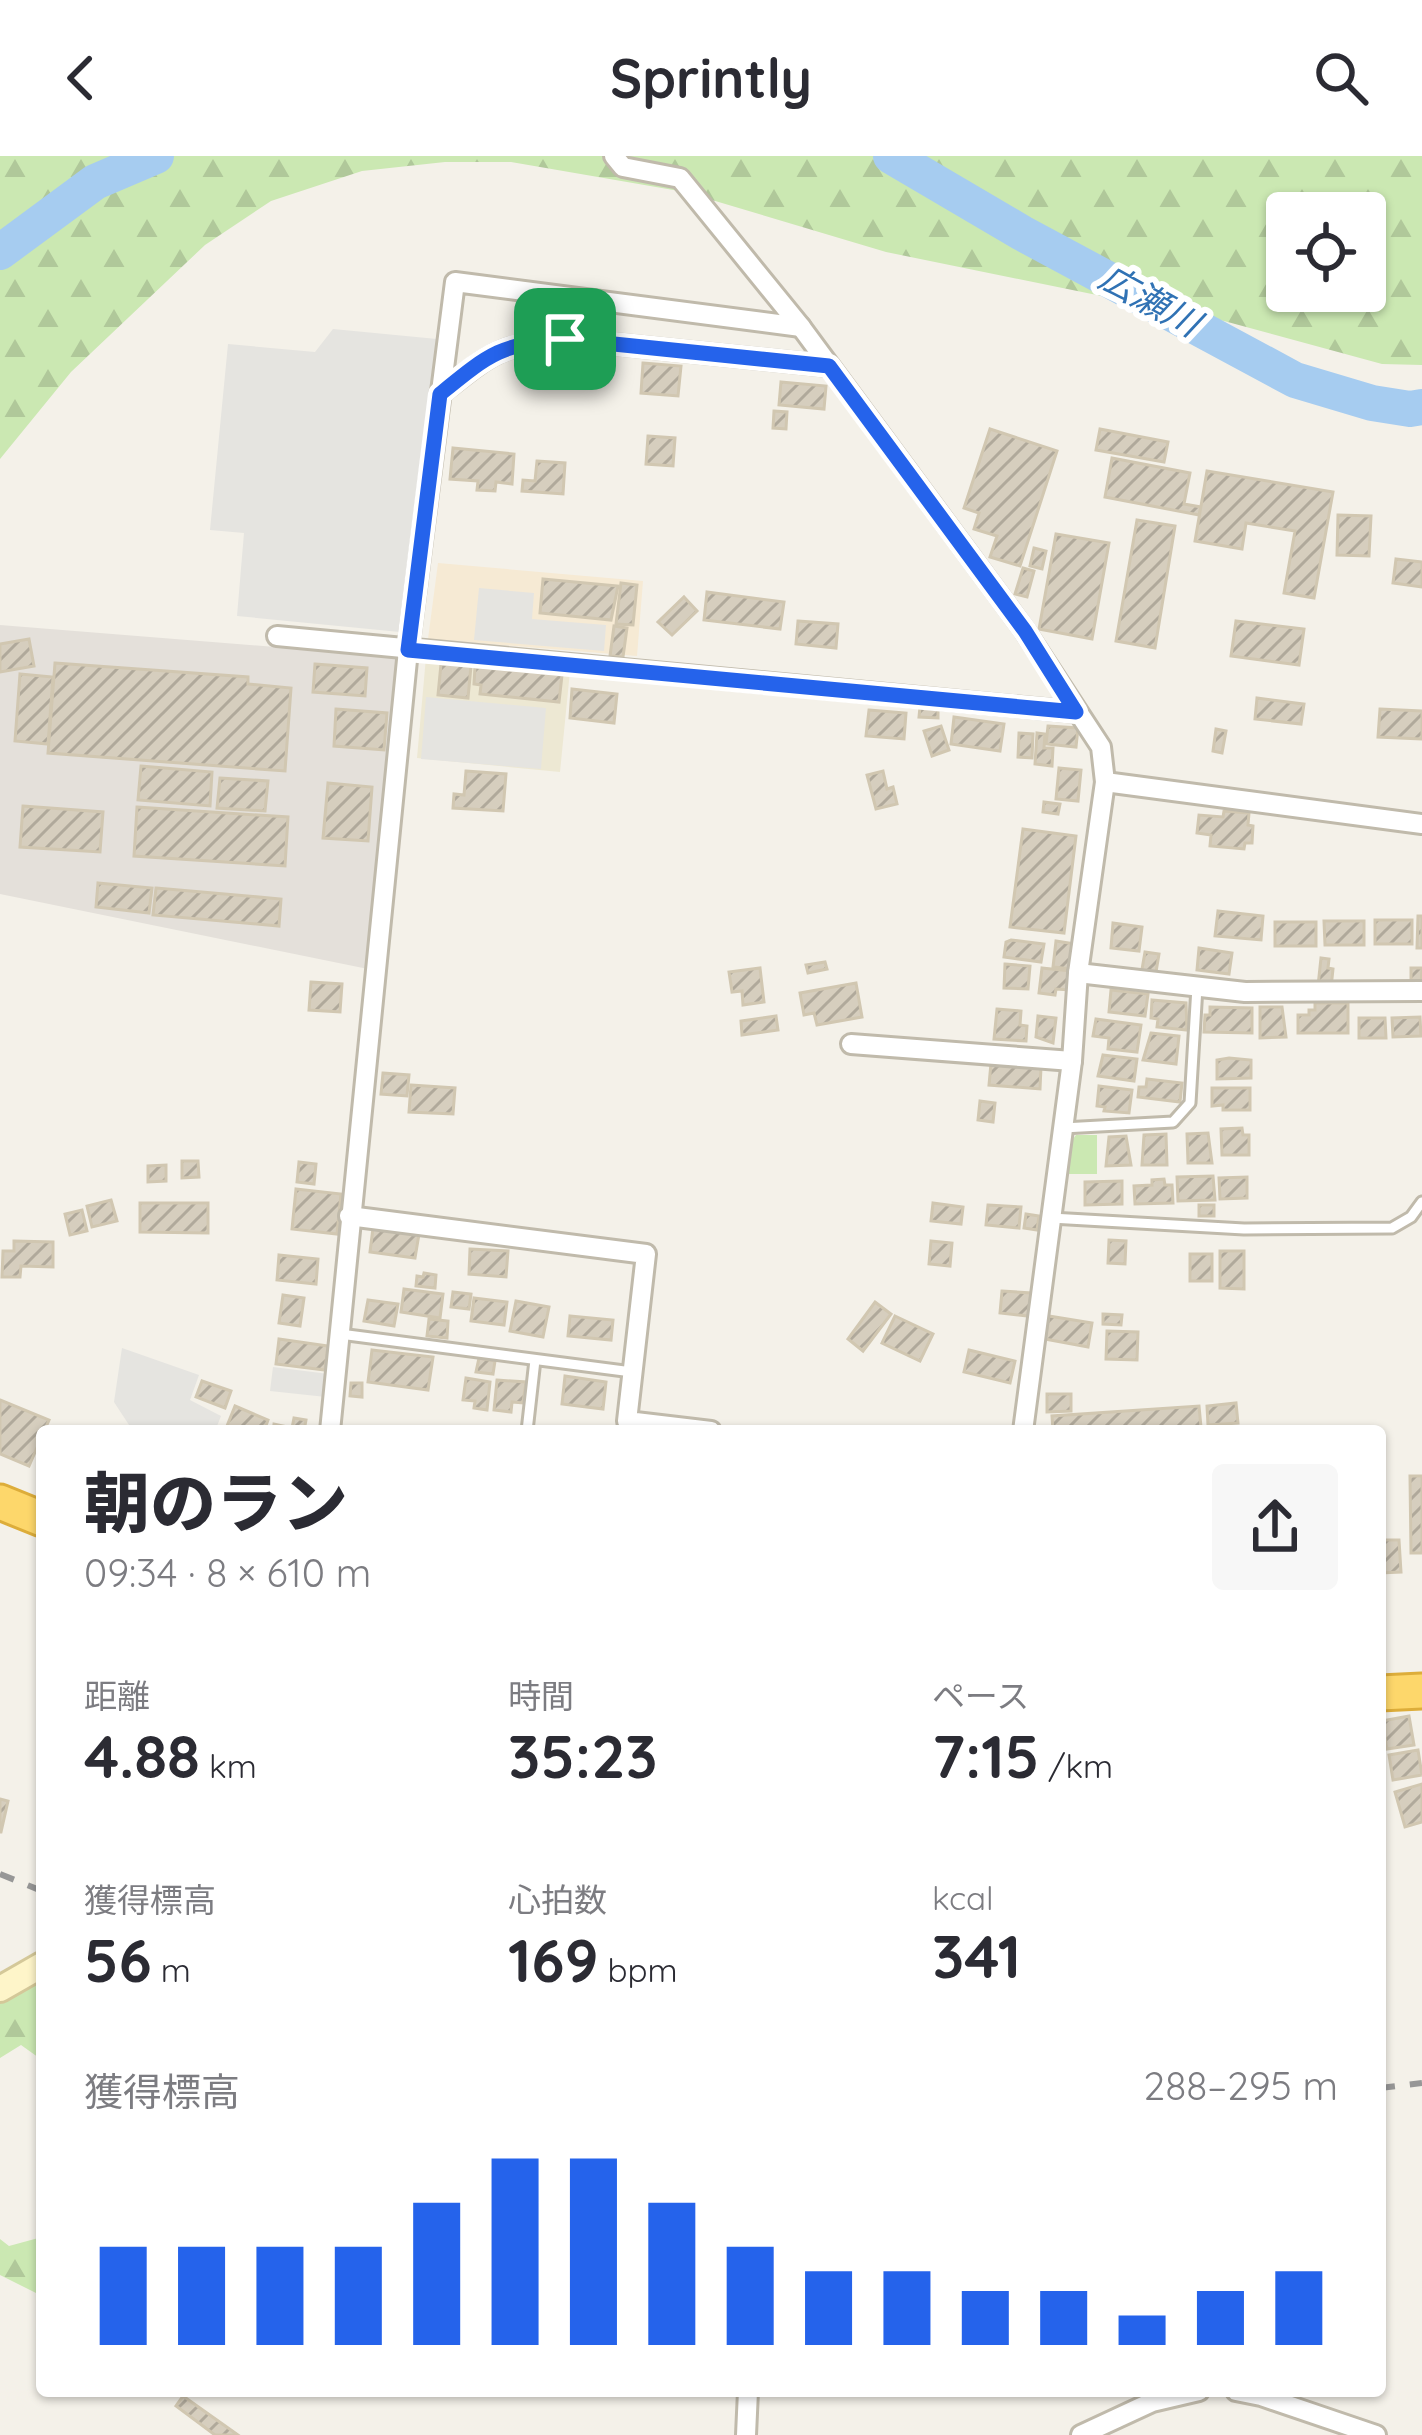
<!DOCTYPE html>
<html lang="ja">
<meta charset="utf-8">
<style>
:root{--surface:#fff;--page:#f7f7f7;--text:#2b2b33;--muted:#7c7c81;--accent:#2563eb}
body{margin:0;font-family:Quicksand,"Noto Sans JP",sans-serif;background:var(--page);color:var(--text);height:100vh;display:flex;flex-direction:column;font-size:45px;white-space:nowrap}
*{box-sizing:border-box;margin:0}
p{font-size:39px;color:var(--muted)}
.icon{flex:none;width:66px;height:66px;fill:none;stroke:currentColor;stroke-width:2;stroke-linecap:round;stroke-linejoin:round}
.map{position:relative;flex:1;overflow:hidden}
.details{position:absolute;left:36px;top:1269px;width:1350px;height:972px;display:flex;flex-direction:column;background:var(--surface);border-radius:12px;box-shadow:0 3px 9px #0004}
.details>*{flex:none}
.fabs{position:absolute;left:1266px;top:36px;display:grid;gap:24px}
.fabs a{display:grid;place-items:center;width:120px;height:120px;border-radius:12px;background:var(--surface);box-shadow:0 3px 9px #0004;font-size:60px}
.pin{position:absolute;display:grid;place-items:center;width:102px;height:102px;color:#fff;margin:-51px;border-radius:24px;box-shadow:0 6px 18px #0006}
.round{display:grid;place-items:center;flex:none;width:126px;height:126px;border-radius:12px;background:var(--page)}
.overview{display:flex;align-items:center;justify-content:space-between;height:204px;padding:0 48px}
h1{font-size:66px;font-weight:800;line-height:90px}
.metrics{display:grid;grid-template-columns:repeat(3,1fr);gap:18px;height:204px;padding:12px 48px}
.metrics div{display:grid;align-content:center}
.metrics b{font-size:60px;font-weight:800}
.metrics small{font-size:33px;font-weight:400}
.metrics p{font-size:33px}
.chart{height:336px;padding:24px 48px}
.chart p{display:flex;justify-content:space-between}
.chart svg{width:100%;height:216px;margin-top:12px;stroke:var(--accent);stroke-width:6}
header{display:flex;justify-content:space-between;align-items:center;height:156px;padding:0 48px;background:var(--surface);font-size:54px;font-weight:800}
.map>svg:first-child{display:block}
.commercial{fill:#f6ead4}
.industrial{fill:#e4e0da}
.education{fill:#ede8d3}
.green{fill:#cbe8b2}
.forest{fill:url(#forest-firs);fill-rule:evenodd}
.parking{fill:#e5e4e0}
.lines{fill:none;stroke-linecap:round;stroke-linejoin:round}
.river{stroke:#a6ccf0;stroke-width:36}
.building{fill:url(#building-hatch);stroke:#d1c7b1;stroke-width:3}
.lane-casing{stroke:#c0baab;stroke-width:15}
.street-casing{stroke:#c0baab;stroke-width:24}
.secondary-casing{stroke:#d4c899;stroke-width:30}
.highway-casing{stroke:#ddad3a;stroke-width:39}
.lane{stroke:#fff;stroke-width:9}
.street{stroke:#fff;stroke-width:18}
.secondary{stroke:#fef5c9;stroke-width:24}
.highway{stroke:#fdd76b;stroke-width:33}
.rail{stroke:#979797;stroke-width:6;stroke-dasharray:15 15;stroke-linecap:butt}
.route-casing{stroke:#fff;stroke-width:24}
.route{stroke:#2563eb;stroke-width:15}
.labels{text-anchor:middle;stroke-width:12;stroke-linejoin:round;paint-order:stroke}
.water-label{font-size:36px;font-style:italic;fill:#3072b4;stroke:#fff}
</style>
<header><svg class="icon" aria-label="back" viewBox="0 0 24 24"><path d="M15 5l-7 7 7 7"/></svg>Sprintly<svg class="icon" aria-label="search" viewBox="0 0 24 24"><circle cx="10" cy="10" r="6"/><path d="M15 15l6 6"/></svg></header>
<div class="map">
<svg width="1422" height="2279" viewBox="0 0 1422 2279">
<defs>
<pattern id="forest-firs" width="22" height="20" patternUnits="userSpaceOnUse" patternTransform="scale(3)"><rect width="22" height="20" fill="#cbe8b2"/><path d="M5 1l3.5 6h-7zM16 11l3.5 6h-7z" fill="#b0c89a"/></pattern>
<pattern id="building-hatch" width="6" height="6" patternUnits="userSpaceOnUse" patternTransform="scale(3)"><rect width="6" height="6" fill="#d6cebe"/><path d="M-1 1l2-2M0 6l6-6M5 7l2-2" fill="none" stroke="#b0a99b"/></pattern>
</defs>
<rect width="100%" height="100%" fill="#f4f1e9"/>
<!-- commercial -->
<path class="commercial" d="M438,407L643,425L637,500L428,483Z"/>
<!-- industrial -->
<path class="industrial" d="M0,469L399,501L368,813L0,738Z"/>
<!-- education -->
<path class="education" d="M426,501L570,515L560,616L417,602Z"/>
<!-- green -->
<path class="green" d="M1076,979H1097V1018H1068V990Z"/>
<!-- forest -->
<g class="forest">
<path d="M0,0H1422V209L1382,208L1224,165L886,96L685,36L511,6H445L362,15L271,45L205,89L71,216L0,303ZM1287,57H1365V135H1287Z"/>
<path d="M42,1824V1904L21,1889L0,1902V1848Z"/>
<path d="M42,2081V2140L0,2119V2083L9,2090Z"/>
</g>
<!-- parking -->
<g class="parking">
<path d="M333,173L437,183L410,477L237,460L244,377L210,374L228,188L315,196Z"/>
<path d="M479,432L534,437L532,463L606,469L604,495L474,484Z"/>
<path d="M426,541L546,552L541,613L421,603Z"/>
<path d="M122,1192L199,1219L190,1244L221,1260L215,1275H133L114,1246Z"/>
<path d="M273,1211L329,1218L326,1241L270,1235Z"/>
</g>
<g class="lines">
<!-- river -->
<g class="river">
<path d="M891,0L1022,77L1295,224L1372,247L1410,253L1422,251"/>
<path d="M0,96L95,26L156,0"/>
</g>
</g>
<!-- building -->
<g class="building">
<path d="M643,207L681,210L678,240L641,237Z"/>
<path d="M781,226L826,230L824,253L779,249Z"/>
<path d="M774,255L787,256L786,273L773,272Z"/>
<path d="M990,273L1057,295L1020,410L990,401L997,380L974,373L979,357L964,352Z"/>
<path d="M1100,273L1168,286L1164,306L1096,294Z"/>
<path d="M648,280L675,282L673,310L646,308Z"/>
<path d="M453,292L514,298L512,328L496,326L495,335L477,334L478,325L450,323Z"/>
<path d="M1112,302L1190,317L1184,348L1201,351L1199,359L1105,341Z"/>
<path d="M537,305L565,307L563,338L522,335L523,324L535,325Z"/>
<path d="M1207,315L1333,336L1314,442L1284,437L1295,375L1246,367L1242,393L1195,385Z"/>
<path d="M1338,359L1371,360L1369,400L1337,399Z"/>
<path d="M1137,364L1175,370L1155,492L1116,485Z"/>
<path d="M1056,378L1109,387L1092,483L1039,473Z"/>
<path d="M1034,392L1046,395L1042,413L1030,410Z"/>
<path d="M1396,403L1422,406V431L1393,427Z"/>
<path d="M1023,412L1034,415L1027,441L1015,438Z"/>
<path d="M543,423L618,430L611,464L540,457Z"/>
<path d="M621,427L637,429L633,469L616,468Z"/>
<path d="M707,436L784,446L780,473L704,464Z"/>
<path d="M684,441L697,455L672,479L658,466Z"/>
<path d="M798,465L838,468L836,492L796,488Z"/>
<path d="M1236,465L1304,473L1299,509L1231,500Z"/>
<path d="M614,470L627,472L623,501L610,500Z"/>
<path d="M29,483L34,510L0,516V488Z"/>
<path d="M55,507L248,521V528L291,532L285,615L48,597Z"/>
<path d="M315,508L367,512L365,540L313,536Z"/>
<path d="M441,508L471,510L468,542L438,539Z"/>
<path d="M475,511L562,519L559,546L480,538L481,529L474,528Z"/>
<path d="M20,518L53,521L48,588L15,585Z"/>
<path d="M572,533L617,538L614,567L570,562Z"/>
<path d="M1257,542L1304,548L1301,568L1255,563Z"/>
<path d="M920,551H938V562L919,561Z"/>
<path d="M336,553L387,557L384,594L334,590Z"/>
<path d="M1380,553L1422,555V583L1378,581Z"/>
<path d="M869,554L906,557L904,583L866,580Z"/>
<path d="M954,561L1004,568L1000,595L951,588Z"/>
<path d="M941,570L949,594L932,600L924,575Z"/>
<path d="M1048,570L1078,572L1076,591L1046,588Z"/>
<path d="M1216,573L1226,575L1222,597L1213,595Z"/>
<path d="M1019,577L1033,578L1032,602L1018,601Z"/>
<path d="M1037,577L1045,578L1044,592H1053L1052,610L1035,608Z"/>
<path d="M141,610L212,616L210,650L138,644Z"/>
<path d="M1059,612L1081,614L1078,645L1056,643Z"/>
<path d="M466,615L506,618L503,655L453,652L454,638L464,639Z"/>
<path d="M883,615L887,633L893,631L897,648L876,653L867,619Z"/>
<path d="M220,622L268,625L265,655L217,652Z"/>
<path d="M328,627L372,631L368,685L323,682Z"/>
<path d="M1044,646L1060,648L1058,658L1043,656Z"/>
<path d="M23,650L103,656L100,696L20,691Z"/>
<path d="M137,651L288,661L285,710L134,700Z"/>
<path d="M1224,655L1249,657L1248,669L1253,670L1252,687H1245L1244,693L1210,690L1211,679L1197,677L1199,659L1223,661Z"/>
<path d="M1023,673L1076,680L1064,777L1010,771Z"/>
<path d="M98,727L152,732L149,757L96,751Z"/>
<path d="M156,732L281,743L279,770L153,759Z"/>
<path d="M1218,755L1263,760L1261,784L1215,780Z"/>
<path d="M1418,760H1422V792H1417Z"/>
<rect x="1375" y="764" width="37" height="24"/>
<path d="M1324,765H1364V789H1325Z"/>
<rect x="1275" y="766" width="41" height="24"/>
<path d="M1113,767L1142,771L1139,795L1111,792Z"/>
<path d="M1011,784L1044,788L1041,806L1004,801L1006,786Z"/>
<path d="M1056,785L1075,788L1072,813L1053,811Z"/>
<path d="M1199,792L1232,797L1229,818L1197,814Z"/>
<path d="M1145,796L1159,798L1155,822L1141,819Z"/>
<path d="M1321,802L1329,803L1328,812L1333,813L1331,832L1318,830Z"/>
<path d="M825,806L827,813L808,817L806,809Z"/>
<path d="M1005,808L1030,810L1028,833L1004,832Z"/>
<path d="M760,812L764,846L743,849L742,835L732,836L729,816Z"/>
<path d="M1042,812L1071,815L1069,834L1056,833L1055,839L1039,837Z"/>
<path d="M1411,812H1422L1421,830L1411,829Z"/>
<path d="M311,826L342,828L340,856L309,854Z"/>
<path d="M856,827L862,861L817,869L814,857L804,859L800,837Z"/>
<path d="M1111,834L1148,838L1145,860L1109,856Z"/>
<path d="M1152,844L1186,847L1187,874L1157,871L1158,863L1151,862Z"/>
<path d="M1315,847H1348V877H1298V859H1309V854H1315Z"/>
<path d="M1210,851L1252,852V877L1204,876L1205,859H1210Z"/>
<path d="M1260,851H1282L1286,881L1260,882Z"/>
<path d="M997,853L1021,855L1020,869L1027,870L1026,885L994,883Z"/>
<path d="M776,860L778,874L742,879L741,865Z"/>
<path d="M1038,860L1056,862L1053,887L1036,881Z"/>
<path d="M1420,861L1421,880L1393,881L1392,862Z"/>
<path d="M1359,862H1385L1386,882H1359Z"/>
<path d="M1096,863L1141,869L1137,896L1108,893L1109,882L1093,880Z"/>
<path d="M1151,877L1179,880L1176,908L1143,904Z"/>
<path d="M1103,899L1137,903L1134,925L1098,920Z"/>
<path d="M1229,902L1251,904V922L1217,923V904Z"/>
<path d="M991,907L1041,911L1040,933L989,929Z"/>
<path d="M383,917L409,919L407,940L381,938Z"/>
<path d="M1147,923L1182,927L1180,946L1138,941L1139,931H1146Z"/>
<path d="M411,929L455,932L453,958L409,956Z"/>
<path d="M1099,930L1132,934L1129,957L1104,955L1105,951L1097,950Z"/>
<path d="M1212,932H1250V954H1223V949L1212,950Z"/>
<path d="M980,945L995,947L993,966L978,964Z"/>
<path d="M1242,972L1243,979H1249V999H1222L1221,973Z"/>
<path d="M1208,977L1212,1007H1188L1187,978Z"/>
<path d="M1166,978L1167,1009H1142L1144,979Z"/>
<path d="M1126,980L1131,1009L1106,1010L1109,981Z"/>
<path d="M182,1005H198L199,1021L182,1022Z"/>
<path d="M299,1006L316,1008L314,1028L297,1026Z"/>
<path d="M166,1009V1025L148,1026V1010Z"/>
<path d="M1213,1020L1215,1044L1178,1045L1177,1021Z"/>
<path d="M1247,1021V1042L1220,1043L1219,1022Z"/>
<path d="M1164,1023L1165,1029H1172L1173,1047L1135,1048L1134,1030L1152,1029V1024Z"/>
<path d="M1122,1025V1048L1085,1049V1026Z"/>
<path d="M296,1033L341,1038L337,1078L292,1073Z"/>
<path d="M111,1044L117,1065L92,1071L87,1050Z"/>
<path d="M140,1047H208V1077L140,1076Z"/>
<path d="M933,1047L963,1051L961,1068L931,1065Z"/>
<path d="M988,1049L1021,1051L1019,1072L986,1069Z"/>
<rect x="1199" y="1049" width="15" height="11"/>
<path d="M82,1054L87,1075L70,1079L65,1058Z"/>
<path d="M1026,1058L1039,1060L1037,1074L1024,1072Z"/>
<path d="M373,1072L419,1078L415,1102L370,1096Z"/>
<path d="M1109,1084L1126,1085L1125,1108L1108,1107Z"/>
<path d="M14,1085L53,1086V1111L21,1110L20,1121H2L3,1095H14Z"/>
<path d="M931,1085L952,1087L950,1110L929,1108Z"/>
<path d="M470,1093L508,1095L506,1121L469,1118Z"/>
<path d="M1220,1095H1244V1133L1220,1132Z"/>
<rect x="1190" y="1098" width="22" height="27"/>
<path d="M279,1099L318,1103L316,1128L277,1124Z"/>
<path d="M424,1117L436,1119L435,1132L416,1130L417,1120L423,1121Z"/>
<path d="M404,1133L443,1138L440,1162L401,1156Z"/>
<path d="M1002,1135L1031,1137L1028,1160L1000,1157Z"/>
<path d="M453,1136L471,1138L469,1153L451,1151Z"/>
<path d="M283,1139L304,1142L300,1170L279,1167Z"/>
<path d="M474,1142L507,1146L504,1169L471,1165Z"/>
<path d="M368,1144L398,1148L394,1170L364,1165Z"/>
<path d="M516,1145L549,1151L543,1181L510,1175Z"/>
<path d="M875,1146L891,1158L863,1195L848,1183Z"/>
<path d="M1103,1158L1122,1159L1121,1169L1103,1168Z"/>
<path d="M570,1160L613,1164L611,1184L568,1180Z"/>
<path d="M895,1160L933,1178L920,1205L882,1187Z"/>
<path d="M1049,1160L1092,1167L1088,1191L1045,1183Z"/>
<path d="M429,1163L448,1165L447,1182L427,1180Z"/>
<path d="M1107,1175L1138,1176L1137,1204L1106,1203Z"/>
<path d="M279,1183L328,1190L325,1214L276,1208Z"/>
<path d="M372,1194L433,1201L428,1234L368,1226Z"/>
<path d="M969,1194L1015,1205L1010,1227L964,1216Z"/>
<path d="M479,1202L495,1205L493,1218L476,1216Z"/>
<path d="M565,1220L606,1226L603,1253L562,1248Z"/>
<path d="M466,1222L490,1226L487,1254L474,1252L475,1245L463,1244Z"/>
<path d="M497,1224L526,1226L523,1247L512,1246L511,1256L494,1254Z"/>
<path d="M202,1225L231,1235L225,1252L196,1241Z"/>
<path d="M351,1227H362V1241L350,1240Z"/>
<path d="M1047,1238H1071V1255L1047,1256Z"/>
<path d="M0,1244L49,1264L29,1310L0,1298Z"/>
<path d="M1236,1247L1238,1267L1208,1269L1207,1250Z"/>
<path d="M235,1250L268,1264L264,1275H225Z"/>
<path d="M1199,1250L1201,1271L1053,1275L1052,1260Z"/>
<path d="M294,1262L306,1264L304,1275H273L274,1268L292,1272Z"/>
<path d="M1410,1320H1422V1397H1411Z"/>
<path d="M1381,1384H1399L1401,1416L1380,1417Z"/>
<path d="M1409,1560L1414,1589L1387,1593L1382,1565Z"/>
<path d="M1418,1594L1422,1619L1393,1624L1389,1599Z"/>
<path d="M1422,1628V1666L1405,1671L1395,1636Z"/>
<path d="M0,1643L8,1645L1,1676H0Z"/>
<path d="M183,2240L238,2279H215L176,2250Z"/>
</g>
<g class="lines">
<!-- lane casing -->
<g class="lane-casing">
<g id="lane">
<path d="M1063,972L1173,966L1190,947L1197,831"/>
<path d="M1051,1062L1244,1073L1392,1072L1411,1061L1422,1046"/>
<path d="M340,1178L632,1216"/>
<path d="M527,1275L535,1204"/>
</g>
</g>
<!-- street casing -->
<g class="street-casing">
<g id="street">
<path d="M614,0L623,11L680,22L801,171L1025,475L1101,591L1105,626L1078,817L1072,905L1023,1275"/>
<path d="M440,238C489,199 501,187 565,183L829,210"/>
<path d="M277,480L1076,556"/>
<path d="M1105,626L1422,668"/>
<path d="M1078,817L1245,836L1422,835"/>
<path d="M851,888L1072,905"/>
<path d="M349,1060L646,1098L627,1265L711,1275"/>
<path d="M330,1275L408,494L455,126L801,171"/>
<path d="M1236,2235L1261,2240L1376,2279"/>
<path d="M746,2279L748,2235"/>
<path d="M1081,2279L1152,2246L1199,2235"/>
</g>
</g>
<!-- secondary casing -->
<g class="secondary-casing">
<path id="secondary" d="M0,1833L42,1809"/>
</g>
<!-- highway casing -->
<g class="highway-casing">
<g id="highway">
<path d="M0,1346L42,1363"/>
<path d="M1380,1537L1422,1535"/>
</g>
</g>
<!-- lane -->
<use href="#lane" class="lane"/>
<!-- street -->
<use href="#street" class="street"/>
<!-- secondary -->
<use href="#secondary" class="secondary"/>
<!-- highway -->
<use href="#highway" class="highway"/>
<!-- rail -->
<g class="rail">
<path d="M0,1718L42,1735"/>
<path d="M1380,1932L1422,1927"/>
</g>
</g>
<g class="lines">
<!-- route casing -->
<g class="route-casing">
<path id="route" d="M565,183L829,210L1025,475L1076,556L408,494L440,238C488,199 501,187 565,183Z"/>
</g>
<!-- route -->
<use href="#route" class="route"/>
</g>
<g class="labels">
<!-- water labels -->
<g class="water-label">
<text transform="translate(1150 144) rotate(29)" y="13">広瀬川</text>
</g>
</g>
</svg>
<div class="fabs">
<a><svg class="icon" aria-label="locate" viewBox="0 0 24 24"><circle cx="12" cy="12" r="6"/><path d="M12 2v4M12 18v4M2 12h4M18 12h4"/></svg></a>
</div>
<div class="pin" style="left:565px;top:183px;background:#1e9e55"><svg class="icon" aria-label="arrive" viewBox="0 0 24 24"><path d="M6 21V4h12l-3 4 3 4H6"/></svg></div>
<section class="details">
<div class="overview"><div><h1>朝のラン</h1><p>09:34 · 8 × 610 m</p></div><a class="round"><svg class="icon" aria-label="share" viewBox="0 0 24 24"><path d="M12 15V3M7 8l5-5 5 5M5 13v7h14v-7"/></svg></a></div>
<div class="metrics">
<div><p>距離</p><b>4.88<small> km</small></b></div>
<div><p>時間</p><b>35:23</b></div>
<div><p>ペース</p><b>7:15<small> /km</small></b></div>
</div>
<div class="metrics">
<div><p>獲得標高</p><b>56<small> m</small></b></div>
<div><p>心拍数</p><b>169<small> bpm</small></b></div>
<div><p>kcal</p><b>341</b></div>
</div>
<div class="chart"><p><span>獲得標高</span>288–295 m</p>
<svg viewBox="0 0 160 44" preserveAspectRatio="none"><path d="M5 44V24M15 44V24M25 44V24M35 44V24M45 44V15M55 44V6M65 44V6M75 44V15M85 44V24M95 44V29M105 44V29M115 44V33M125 44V33M135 44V38M145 44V33M155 44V29"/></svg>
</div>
</section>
</div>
